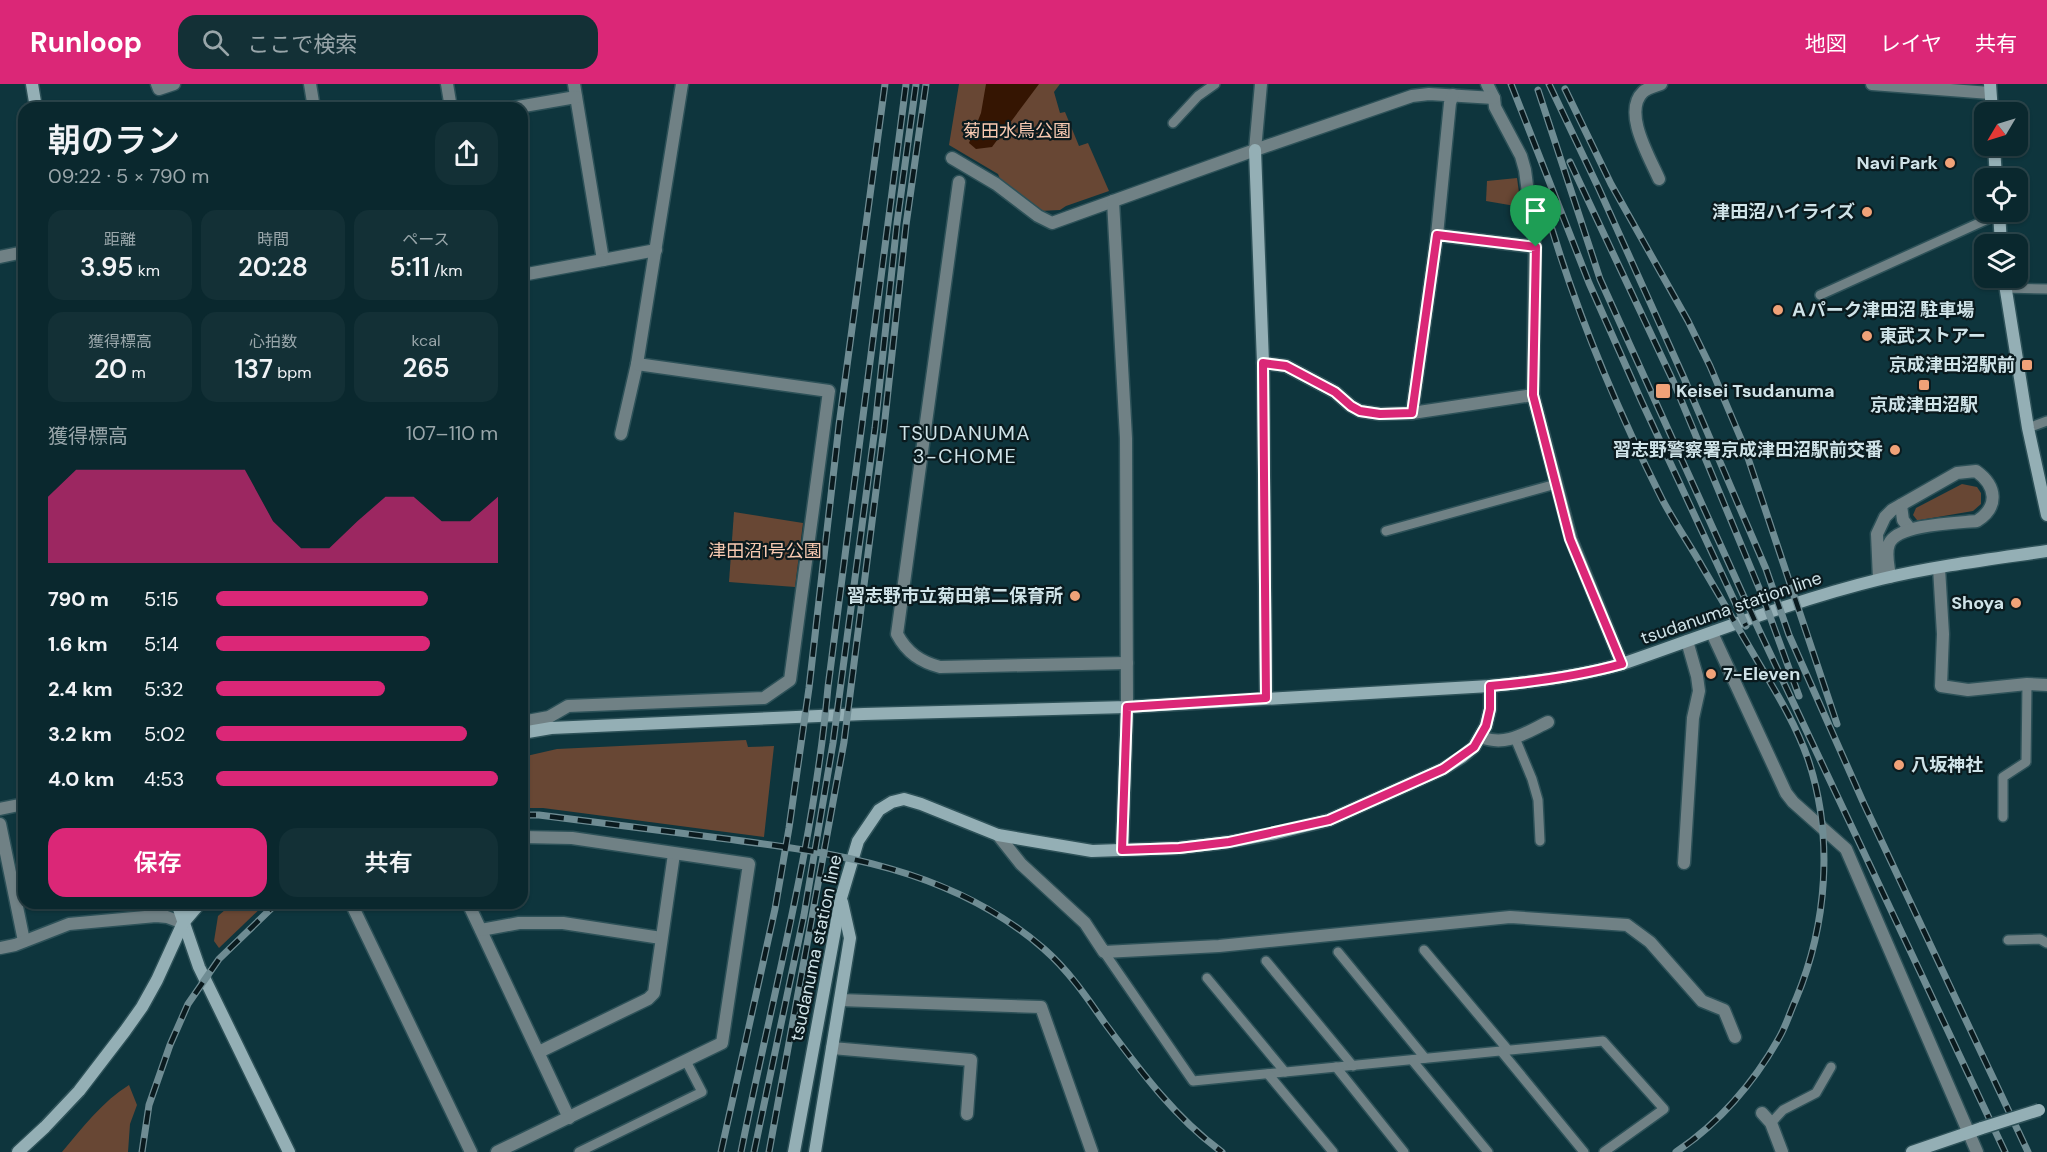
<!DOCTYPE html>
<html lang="ja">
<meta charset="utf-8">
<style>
:root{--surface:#0a282e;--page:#133036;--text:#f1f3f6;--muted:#99a6aa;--line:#2a444a;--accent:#db2777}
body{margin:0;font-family:"DM Sans","Noto Sans JP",sans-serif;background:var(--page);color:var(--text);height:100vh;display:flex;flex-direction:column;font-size:22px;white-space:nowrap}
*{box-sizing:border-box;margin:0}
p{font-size:20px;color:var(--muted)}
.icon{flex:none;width:33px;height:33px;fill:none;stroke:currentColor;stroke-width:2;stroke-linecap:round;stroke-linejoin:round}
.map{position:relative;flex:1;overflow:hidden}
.sheet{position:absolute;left:18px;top:18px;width:510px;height:807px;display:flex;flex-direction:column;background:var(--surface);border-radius:18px;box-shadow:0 2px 4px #0004,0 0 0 2px var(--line)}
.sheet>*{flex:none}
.needle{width:39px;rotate:232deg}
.buttons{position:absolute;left:1974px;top:18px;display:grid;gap:12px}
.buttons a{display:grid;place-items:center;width:54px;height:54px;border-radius:12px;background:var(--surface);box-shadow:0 2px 4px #0004,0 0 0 2px var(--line);font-size:30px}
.pin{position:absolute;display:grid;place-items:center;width:51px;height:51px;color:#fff;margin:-62px -26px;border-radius:50% 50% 50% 0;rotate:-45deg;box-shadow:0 0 6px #0007}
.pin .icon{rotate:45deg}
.round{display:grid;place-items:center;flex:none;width:63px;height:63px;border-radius:18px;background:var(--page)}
.headline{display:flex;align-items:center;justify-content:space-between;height:102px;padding:0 30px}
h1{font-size:33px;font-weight:600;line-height:45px}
.stats{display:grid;grid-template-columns:repeat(3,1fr);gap:9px;height:102px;padding:6px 30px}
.stats div{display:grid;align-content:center;border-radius:15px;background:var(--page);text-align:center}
.stats b{font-size:26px;font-weight:600}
.stats small{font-size:16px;font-weight:400}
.stats p{font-size:16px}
.chart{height:168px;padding:12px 30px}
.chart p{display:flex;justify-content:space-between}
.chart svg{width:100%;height:108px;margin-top:6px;fill:var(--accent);opacity:.7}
.cta{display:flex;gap:12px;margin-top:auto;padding:12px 30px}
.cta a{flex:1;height:69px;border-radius:18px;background:var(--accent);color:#fff;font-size:24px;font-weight:600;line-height:69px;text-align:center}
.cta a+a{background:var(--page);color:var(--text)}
ul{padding:0 30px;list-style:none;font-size:20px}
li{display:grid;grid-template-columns:96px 72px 1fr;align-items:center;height:45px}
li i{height:15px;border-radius:8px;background:var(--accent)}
header{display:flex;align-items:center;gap:36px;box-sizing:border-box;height:84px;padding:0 30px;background:var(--accent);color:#fff}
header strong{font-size:28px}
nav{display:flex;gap:33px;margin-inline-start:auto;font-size:21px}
.search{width:420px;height:54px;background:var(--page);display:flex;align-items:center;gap:15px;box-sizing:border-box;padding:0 21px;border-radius:18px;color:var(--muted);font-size:22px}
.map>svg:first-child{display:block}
.green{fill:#684734}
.water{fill:#351502}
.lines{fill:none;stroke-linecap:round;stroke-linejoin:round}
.lane-casing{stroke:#2d5158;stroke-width:12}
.street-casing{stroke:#2d5158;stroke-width:15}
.secondary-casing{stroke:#2d5158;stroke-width:15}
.lane{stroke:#708185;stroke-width:9}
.street{stroke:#708185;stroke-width:12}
.secondary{stroke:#94afb5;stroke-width:12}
.rail-casing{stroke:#6f8c93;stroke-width:7}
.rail{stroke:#0a1a1e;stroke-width:4.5;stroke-dasharray:14;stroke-linecap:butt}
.secondary-bridge-casing{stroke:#2d5158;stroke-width:15;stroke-linecap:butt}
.secondary-bridge{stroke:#94afb5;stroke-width:12}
.route-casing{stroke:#fff;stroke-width:12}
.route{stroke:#db2777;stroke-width:8}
.poi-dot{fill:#f0a278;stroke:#0a1a1e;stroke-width:2}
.labels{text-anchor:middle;stroke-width:4.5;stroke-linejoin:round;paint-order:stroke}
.park-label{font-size:18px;fill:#f8c9b1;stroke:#0a1a1e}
.poi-label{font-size:18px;font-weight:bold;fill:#cfe3e8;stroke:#0a1a1e;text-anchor:end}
.street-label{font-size:18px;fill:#cfe3e8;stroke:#0a1a1e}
.neighbourhood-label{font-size:20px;letter-spacing:1.5px;fill:#cfe3e8;stroke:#0a1a1e}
</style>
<header>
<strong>Runloop</strong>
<div class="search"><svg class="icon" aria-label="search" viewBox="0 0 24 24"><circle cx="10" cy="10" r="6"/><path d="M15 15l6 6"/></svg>ここで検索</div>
<nav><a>地図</a><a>レイヤ</a><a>共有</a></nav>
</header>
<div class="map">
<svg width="2047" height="1068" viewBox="0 0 2047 1068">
<rect width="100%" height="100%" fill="#0e353d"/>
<!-- green -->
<g class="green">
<path d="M959,0H1060L1054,8L1060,29L1065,28L1079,62L1088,59L1109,107L1066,122L1060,126L1040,127L1000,95L998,90L949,61Z"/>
<path d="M1517,94L1521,123L1486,117L1487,97Z"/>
<path d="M1962,400L1977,403L1981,409V420L1973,427L1920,436H1917L1913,431L1916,424Z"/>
<path d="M734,428L803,439L795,503L729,498Z"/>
<path d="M746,656L748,663L774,662L764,753L543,724H522V673L557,665Z"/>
<path d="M233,819H266L219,864L214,857L218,832Z"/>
<path d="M129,1001L137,1021L130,1040L128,1068H62C82,1044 103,1017 129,1001Z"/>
</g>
<!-- water -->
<path class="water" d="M986,0H1039L992,63L976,65L969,59L981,29Z"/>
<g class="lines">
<!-- lane casing -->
<g class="lane-casing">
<g id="lane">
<path d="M1173,39L1198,12L1215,0"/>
<path d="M2005,204L2047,205"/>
<path d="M1820,211L1999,130"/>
<path d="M2028,344L2047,337"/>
<path d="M1386,447L1556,400"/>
<path d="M1515,654L1532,695L1538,716L1540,757"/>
<path d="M2003,733V693L2026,678L2027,600"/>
<path d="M2008,856L2040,855L2047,859"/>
<path d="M1424,866L1508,966"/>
<path d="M1104,868L1193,997L1603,957L1664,1025L1604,1068"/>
<path d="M1338,868L1425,974"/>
<path d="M1266,877L1353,982"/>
<path d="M1207,894L1285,988"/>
<path d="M1501,967L1584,1068"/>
<path d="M1412,976L1488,1068"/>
<path d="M1336,983L1404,1068"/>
<path d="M1268,990L1333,1068"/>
<path d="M1771,1039L1783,1026L1816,1009L1831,983"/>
<path d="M579,1068L702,1008L686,977"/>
</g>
</g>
<!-- street casing -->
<g class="street-casing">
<g id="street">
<path d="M157,0L159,5L174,0"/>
<path d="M310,0L314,24"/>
<path d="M447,0L451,24"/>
<path d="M574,0L603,176L656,166"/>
<path d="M1487,0L1494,14L1495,23L1521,72L1525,86L1535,163L1533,311L1571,455L1622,580"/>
<path d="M1872,0L1990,9"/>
<path d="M512,24L576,13"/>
<path d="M1255,66L1261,0"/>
<path d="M952,74L996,100L1038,132L1052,139L1255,66L1412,12L1429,10L1494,14"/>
<path d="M1659,95C1650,74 1622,28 1643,8C1647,4 1656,2 1661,0"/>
<path d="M959,98L897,550C907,569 921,578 940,583L1127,579"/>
<path d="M1113,117L1126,354L1127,623"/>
<path d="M1437,151L1535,163"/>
<path d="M0,173L24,168"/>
<path d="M522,191L603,176"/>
<path d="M1263,279L1286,282L1335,308L1351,322L1360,327L1380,330L1412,329L1533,311"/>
<path d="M1412,329L1437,151L1450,19L1453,11"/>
<path d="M621,350L637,280"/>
<path d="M1901,421L1903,436L1910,445"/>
<path d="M1939,484L1943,550L1941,602L1968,606L2027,600L2047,601"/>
<path d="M1879,495L1877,450L1885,433L1892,426L1957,389L1976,387C1997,402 1999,423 1977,437C1957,439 1897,440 1889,460C1885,470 1889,483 1890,493"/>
<path d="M1712,549L1786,709L1793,718L1846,765L1977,1068"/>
<path d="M522,638L549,633L568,622L764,614L790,596L829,307L637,280L682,0"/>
<path d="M1481,653C1506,663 1525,649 1548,638"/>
<path d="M0,725L24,720"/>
<path d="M0,740L24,857"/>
<path d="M998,751L1021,780L1085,839L1104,868L1219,862L1510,833L1627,841L1650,858L1702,917L1724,926L1735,953"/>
<path d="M1684,779L1693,634L1699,607L1697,592L1687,557"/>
<path d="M351,819L471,1068"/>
<path d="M468,819L569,1034"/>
<path d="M481,846L519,839H563L661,854"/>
<path d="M0,864L15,861L69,840L156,832L167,833L183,839"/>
<path d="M840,916L1041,923L1092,1068"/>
<path d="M832,964L971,976L967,1030"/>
<path d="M539,968L648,915L654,909L674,770"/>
<path d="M1762,1029L1771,1039L1782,1068"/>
<path d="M497,1068L722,959L749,780L572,754L522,753"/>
</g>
</g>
<!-- secondary casing -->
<g class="secondary-casing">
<g id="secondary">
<path d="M32,0L36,24"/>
<path d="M1990,0L1992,28"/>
<path d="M1994,62L1996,94"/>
<path d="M1255,66L1263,279L1266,614"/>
<path d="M1999,128L2001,160"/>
<path d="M2004,194L2028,344L2047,431"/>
<path d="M522,649L551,644L864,630L1127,623L1490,602C1534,598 1579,592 1622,580C1706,551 1794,516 1881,495C1935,482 1992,475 2047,467"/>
<path d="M1122,766L1127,623"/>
<path d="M177,819L199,883L289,1068"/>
<path d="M18,1068L45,1043L79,1007L125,947L142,923L157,896L183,839L200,819"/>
<path d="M794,1068L841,814L858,757L879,726L892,718L904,715L921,720L998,751L1092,767L1179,764L1229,758L1276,749L1329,736L1443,685L1462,673L1474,663L1486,642L1490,625V602"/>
<path d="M815,1068L850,854L842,818"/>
<path d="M1912,1068L1982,1044"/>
</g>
</g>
<!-- lane -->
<use href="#lane" class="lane"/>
<!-- street -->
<use href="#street" class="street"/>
<!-- secondary -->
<use href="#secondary" class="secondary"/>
<!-- rail casing -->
<g class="rail-casing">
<g id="rail">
<path d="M1511,0L1589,199L1641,316L1746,542"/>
<path d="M1549,0L1599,105L1684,294L1766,485L1789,551L1864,720L2028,1068"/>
<path d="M1565,5L1611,100L1688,237L1710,282L1744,362L1837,640"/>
<path d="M1538,6L1600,195L1759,546L2005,1068"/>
<path d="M1570,78L1674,299L1764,516L1799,612"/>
<path d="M1544,118C1573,221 1614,319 1662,415C1674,438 1690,461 1703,484C1720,513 1737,542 1754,571C1774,605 1795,638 1808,675C1834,753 1827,841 1796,915C1790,928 1786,942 1779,954C1754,999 1718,1040 1676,1068"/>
<path d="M522,731H539C599,739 659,746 719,754C836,769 951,784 1044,865C1068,886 1086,912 1104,938C1139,985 1174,1033 1222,1068"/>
<path d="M142,1068L149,1021L170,961L188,920L219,875L277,819"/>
<path d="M721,1068L775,825L789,744L809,604L839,341L885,0"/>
<path d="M741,1068C772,913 814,760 828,603L906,0"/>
<path d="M754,1068L804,831L833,659L875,344L897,139L916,0"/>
<path d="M769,1068L844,658L884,344L906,141L926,0"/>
</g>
</g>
<!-- rail -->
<use href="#rail" class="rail"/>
<!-- secondary-bridge casing -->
<g class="secondary-bridge-casing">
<path id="secondary-bridge" d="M1982,1044L2039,1026"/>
</g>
<!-- secondary-bridge -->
<use href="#secondary-bridge" class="secondary-bridge"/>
</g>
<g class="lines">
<!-- route casing -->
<g class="route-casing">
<path id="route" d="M1437,151L1536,163L1533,311L1570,455L1622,580C1579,592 1534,598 1490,602V625L1486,642L1474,663L1443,685L1329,736L1229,758L1179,764L1122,766L1127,623L1266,614L1263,279L1286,282L1335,308L1351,322L1360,327L1380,330L1412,329Z"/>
</g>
<!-- route -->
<use href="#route" class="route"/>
</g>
<!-- markers -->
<g class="poi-dot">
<circle cx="1950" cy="79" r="6"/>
<circle cx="1867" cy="128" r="6"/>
<circle cx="1778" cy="226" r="6"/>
<circle cx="1867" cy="252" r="6"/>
<rect x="2021" y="275" width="12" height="12" rx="3"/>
<rect x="1918" y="295" width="12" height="12" rx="3"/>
<rect x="1655" y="299" width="16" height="16" rx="3"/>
<circle cx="1895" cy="366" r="6"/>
<circle cx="1075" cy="512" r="6"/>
<circle cx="2016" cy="519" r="6"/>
<circle cx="1711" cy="590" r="6"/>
<circle cx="1899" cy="681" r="6"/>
</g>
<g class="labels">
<!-- park labels -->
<g class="park-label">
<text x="1017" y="53">菊田水鳥公園</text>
<text x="765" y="473">津田沼1号公園</text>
</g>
<!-- poi labels -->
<g class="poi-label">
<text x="1938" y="85">Navi Park</text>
<text x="1855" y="134">津田沼ハイライズ</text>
<text x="1790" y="232" text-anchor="start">Ａパーク津田沼 駐車場</text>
<text x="1879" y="258" text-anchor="start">東武ストアー</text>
<text x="2015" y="287">京成津田沼駅前</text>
<text x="1676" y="313" text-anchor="start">Keisei Tsudanuma</text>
<text x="1924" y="327" text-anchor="middle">京成津田沼駅</text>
<text x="1883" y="372">習志野警察署京成津田沼駅前交番</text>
<text x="1063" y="518">習志野市立菊田第二保育所</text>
<text x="2004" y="525">Shoya</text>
<text x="1723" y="596" text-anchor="start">7-Eleven</text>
<text x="1911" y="687" text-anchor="start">八坂神社</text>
</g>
<!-- street labels -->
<g class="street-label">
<text transform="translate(1731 524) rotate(-19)" y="6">tsudanuma station line</text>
<text transform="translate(816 864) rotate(-78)" y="6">tsudanuma station line</text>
</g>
<!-- neighbourhood labels -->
<g class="neighbourhood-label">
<text x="965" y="356">TSUDANUMA<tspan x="965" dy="23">3-CHOME</tspan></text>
</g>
</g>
</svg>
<div class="buttons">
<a><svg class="needle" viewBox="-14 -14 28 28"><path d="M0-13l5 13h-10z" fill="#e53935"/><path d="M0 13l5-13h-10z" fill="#99a6aa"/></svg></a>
<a><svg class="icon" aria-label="locate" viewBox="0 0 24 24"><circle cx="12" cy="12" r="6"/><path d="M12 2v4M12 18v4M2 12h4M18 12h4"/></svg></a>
<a><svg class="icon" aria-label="layers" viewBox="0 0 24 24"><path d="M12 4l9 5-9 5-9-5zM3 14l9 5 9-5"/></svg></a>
</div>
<div class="pin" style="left:1536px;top:163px;background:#1e9e55"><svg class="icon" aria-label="arrive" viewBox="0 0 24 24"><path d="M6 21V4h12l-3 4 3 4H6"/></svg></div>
<section class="sheet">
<div class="headline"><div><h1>朝のラン</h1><p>09:22 · 5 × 790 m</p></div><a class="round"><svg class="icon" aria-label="share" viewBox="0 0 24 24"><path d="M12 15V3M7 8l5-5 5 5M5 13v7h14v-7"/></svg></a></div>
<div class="stats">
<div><p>距離</p><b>3.95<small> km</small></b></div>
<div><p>時間</p><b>20:28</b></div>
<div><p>ペース</p><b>5:11<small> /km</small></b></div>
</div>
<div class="stats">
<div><p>獲得標高</p><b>20<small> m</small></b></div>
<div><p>心拍数</p><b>137<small> bpm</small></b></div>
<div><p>kcal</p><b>265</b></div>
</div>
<div class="chart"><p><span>獲得標高</span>107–110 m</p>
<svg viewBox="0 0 160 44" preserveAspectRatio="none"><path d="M0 44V17L10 6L20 6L30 6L40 6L50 6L60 6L70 6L80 27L90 38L100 38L110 27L120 17L130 17L140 27L150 27L160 17V44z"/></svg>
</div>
<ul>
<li><b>790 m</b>5:15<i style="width:75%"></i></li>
<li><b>1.6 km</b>5:14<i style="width:76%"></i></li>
<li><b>2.4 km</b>5:32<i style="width:60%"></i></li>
<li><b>3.2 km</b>5:02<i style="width:89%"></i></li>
<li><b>4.0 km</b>4:53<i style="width:100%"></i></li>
</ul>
<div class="cta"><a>保存</a><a>共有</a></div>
</section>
</div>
